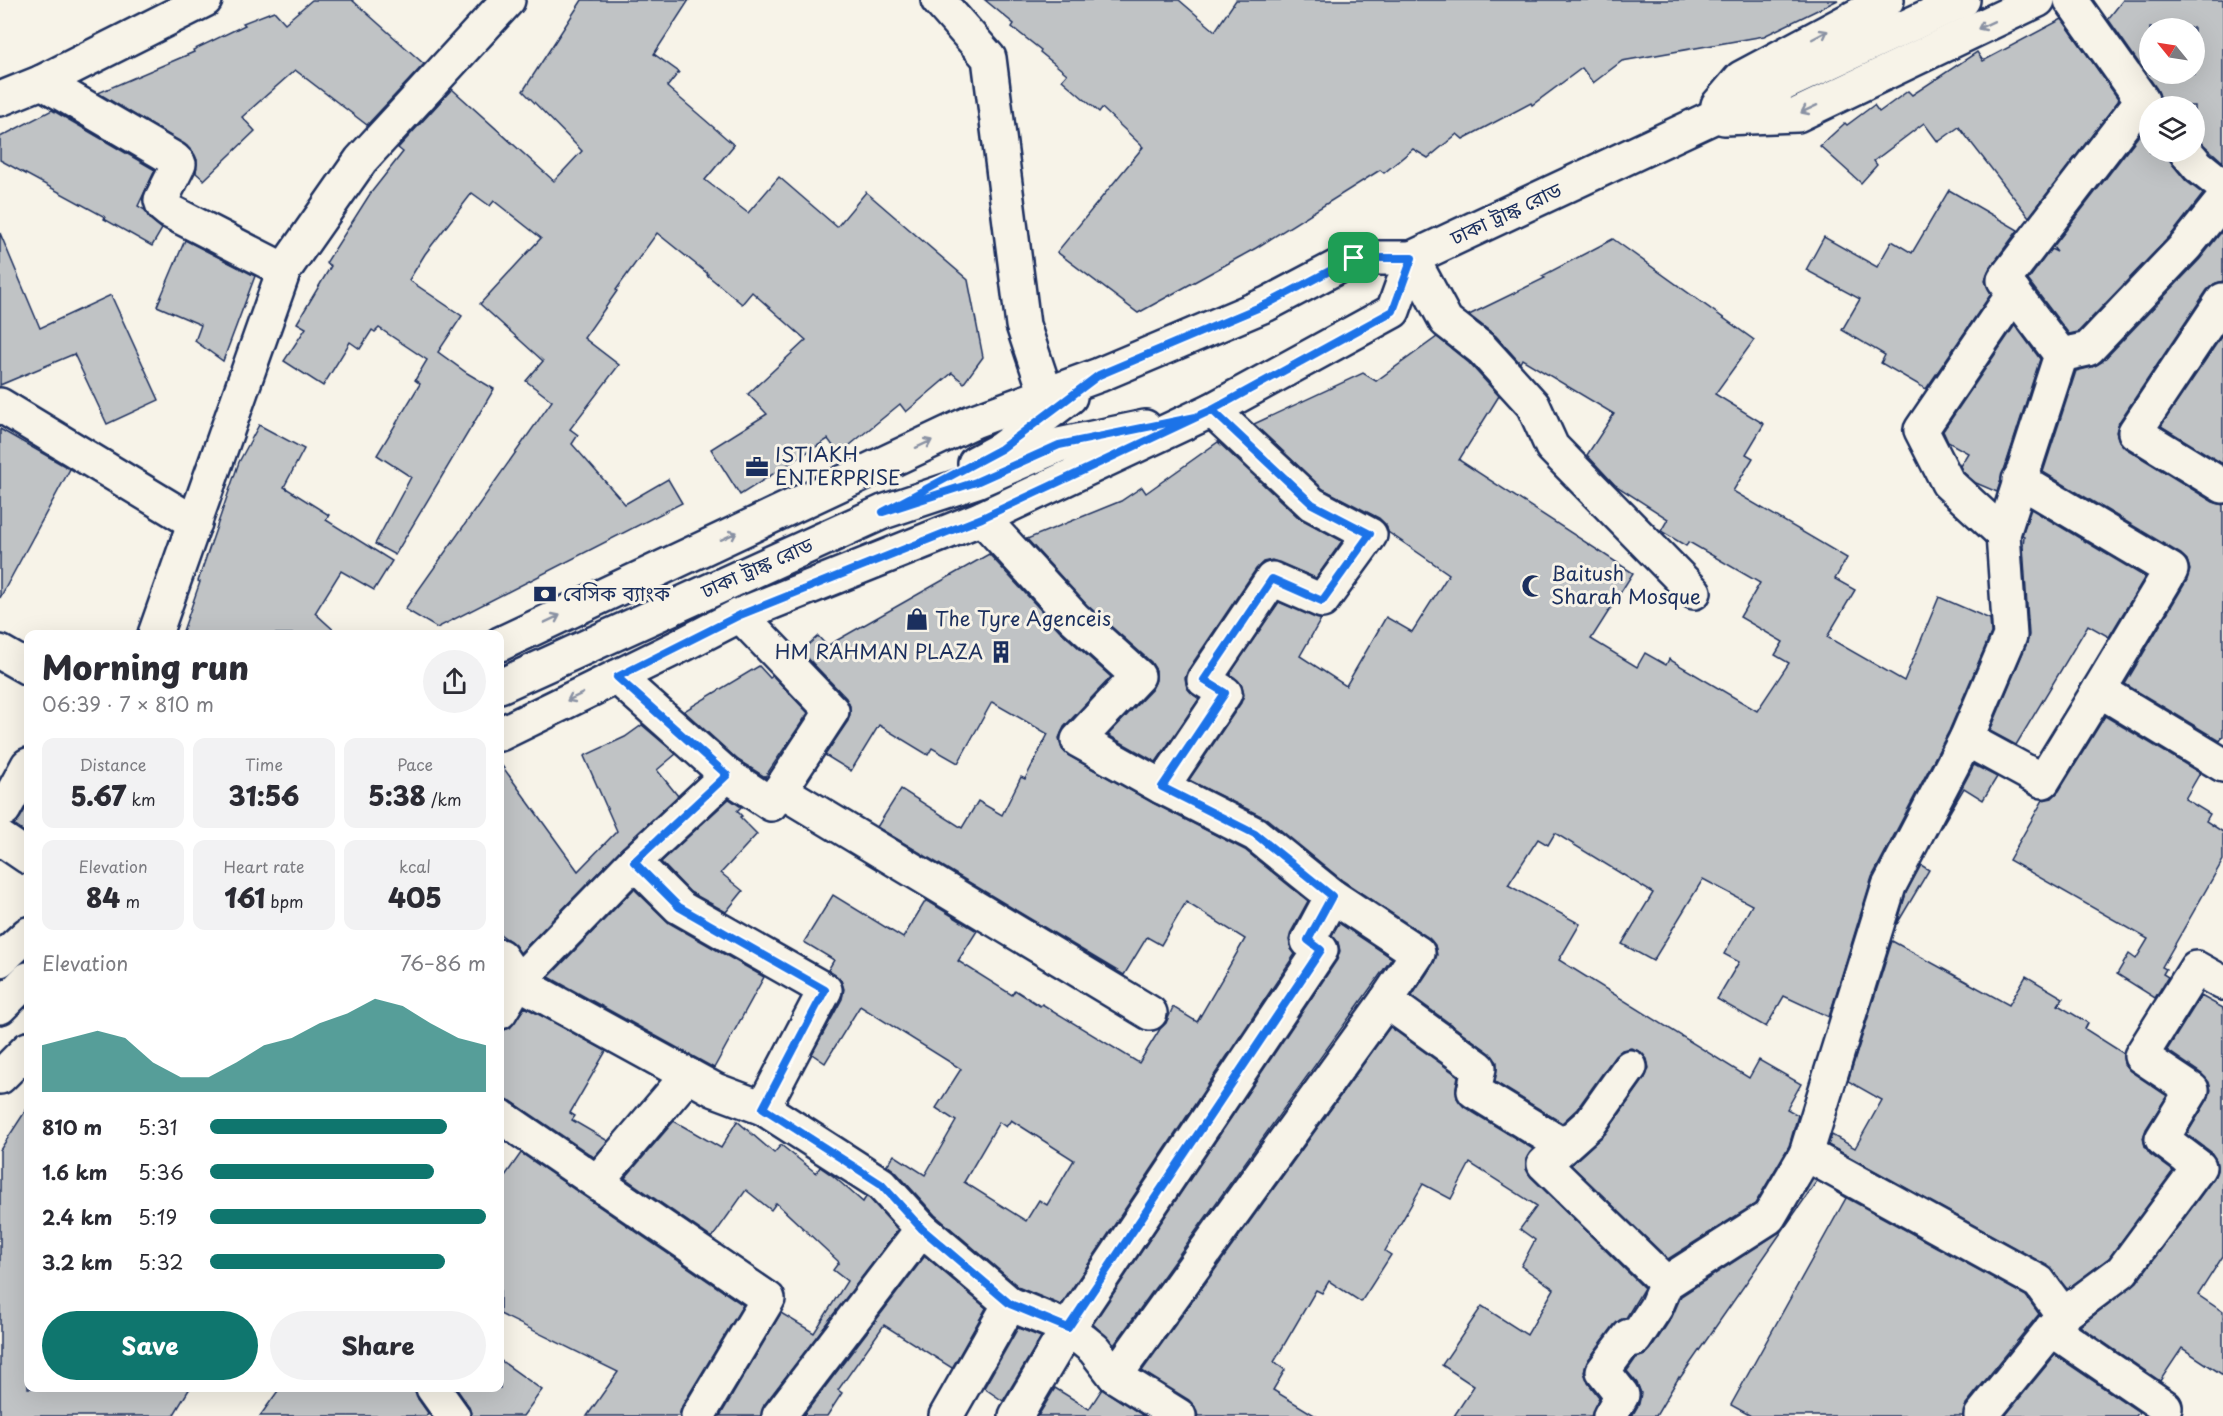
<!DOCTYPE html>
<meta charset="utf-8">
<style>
:root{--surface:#fff;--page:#f2f2f3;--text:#2b2b33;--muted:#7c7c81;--accent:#0f766e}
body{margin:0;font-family:"Playpen Sans","Noto Sans Bengali",sans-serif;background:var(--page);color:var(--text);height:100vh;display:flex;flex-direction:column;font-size:22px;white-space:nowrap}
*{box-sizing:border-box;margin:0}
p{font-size:20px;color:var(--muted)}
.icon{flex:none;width:33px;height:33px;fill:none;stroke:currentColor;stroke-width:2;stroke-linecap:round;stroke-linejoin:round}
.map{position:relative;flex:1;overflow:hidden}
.sheet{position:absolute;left:24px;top:630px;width:480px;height:762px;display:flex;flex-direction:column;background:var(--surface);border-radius:12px;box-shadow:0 6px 24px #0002}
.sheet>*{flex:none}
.needle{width:39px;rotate:300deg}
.fabs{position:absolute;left:2139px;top:18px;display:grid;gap:12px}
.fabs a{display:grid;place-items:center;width:66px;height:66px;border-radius:50%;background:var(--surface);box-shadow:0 6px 24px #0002;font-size:30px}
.pin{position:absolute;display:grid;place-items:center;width:51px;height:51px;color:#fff;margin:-26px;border-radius:12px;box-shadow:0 3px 9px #0006}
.round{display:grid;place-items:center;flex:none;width:63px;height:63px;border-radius:32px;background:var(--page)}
.summary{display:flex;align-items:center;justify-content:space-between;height:102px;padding:0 18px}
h1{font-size:33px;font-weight:800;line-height:45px}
.metrics{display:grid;grid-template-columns:repeat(3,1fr);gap:9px;height:102px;padding:6px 18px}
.metrics div{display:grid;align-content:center;border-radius:12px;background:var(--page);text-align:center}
.metrics b{font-size:26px;font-weight:800}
.metrics small{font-size:16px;font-weight:400}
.metrics p{font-size:16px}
.chart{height:168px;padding:12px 18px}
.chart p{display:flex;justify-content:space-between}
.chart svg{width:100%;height:108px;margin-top:6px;fill:var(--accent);opacity:.7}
.cta{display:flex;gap:12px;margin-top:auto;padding:12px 18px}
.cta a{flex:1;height:69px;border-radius:36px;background:var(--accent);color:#fff;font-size:24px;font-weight:800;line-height:69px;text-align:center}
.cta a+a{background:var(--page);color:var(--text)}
ul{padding:0 18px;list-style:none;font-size:20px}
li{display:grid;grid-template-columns:96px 72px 1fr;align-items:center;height:45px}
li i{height:15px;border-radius:8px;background:var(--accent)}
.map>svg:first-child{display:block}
.building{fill:#c0c3c5;stroke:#1b2f5e;stroke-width:1.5;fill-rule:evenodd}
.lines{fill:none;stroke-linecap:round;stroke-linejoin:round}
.minor-casing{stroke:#1b2f5e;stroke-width:38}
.major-casing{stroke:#1b2f5e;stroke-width:38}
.minor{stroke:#f7f3e8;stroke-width:33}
.major{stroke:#f7f3e8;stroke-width:33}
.oneway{stroke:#8991a3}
.route-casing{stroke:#fff;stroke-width:12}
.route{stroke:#1a73e8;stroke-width:8}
.labels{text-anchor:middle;stroke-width:6;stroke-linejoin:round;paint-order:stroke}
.street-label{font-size:20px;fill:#1b2f5e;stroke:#f7f3e8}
.poi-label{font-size:20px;fill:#1b2f5e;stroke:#f7f3e8;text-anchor:start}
</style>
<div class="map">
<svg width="2223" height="1416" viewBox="0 0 2223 1416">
<rect width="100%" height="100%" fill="#f7f3e8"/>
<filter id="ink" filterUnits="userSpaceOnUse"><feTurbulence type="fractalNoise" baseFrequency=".0167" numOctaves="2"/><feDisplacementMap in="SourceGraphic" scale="12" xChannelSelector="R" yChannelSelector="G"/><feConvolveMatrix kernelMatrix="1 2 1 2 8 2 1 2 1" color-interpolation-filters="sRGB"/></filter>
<g filter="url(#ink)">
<!-- building -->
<g class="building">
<path d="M312,0H352L424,64L367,125L295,70L242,117L255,131L204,180L196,173L197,160L187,146L98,93L194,52L193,50L245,25L243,23L274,11L285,23Z"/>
<path d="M582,0H689L654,54L679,72L667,87L734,145L705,180L748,213L779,177L837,227L866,192L968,280L983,357L964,383L952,373L906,412L900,404L839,454L828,439L740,495L711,449L767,414L748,394L806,340L752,292L742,304L707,275L708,274L657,233L616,290L617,291L584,338L619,365L570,429L578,435L572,444L625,504L668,479L682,503L437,628L405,609L552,401L526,381L543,361L480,304L541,238L494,201L490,206L472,193L425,254L409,280L462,316L438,352L467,373L494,389L395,555L375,544L411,477L377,455L420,384L415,380L427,360L379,328L375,332L372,330L360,349L350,342L323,386L284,361L306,328L297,323L331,266L326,263L370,194L403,152L398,148L452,89L554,181L582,151L523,91Z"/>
<path d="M985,0H1179L1215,31L1236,0H1838L1764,36L1622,61L1593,83L1582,68L1532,105L1531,103L1463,139L1457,134L1428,158L1413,149L1384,173L1380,170L1256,248L1138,313L1057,252L1143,147L1102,108L1099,112L1062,80L1067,74L1040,52L1041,50L1012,27L1014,24Z"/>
<path d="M2123,0H2223V162L2194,136V106H2159L2161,100L2157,89L2108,19ZM2150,28H2194V74H2150Z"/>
<path d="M2062,19L2119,100L2029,217L1959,127L1938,142L1924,123L1874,161L1877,165L1861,183L1820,146L1845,123L1847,125L1874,105L1879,112L1908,91L1912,95L1977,52L1983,61Z"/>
<path d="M52,110L155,170L138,206L145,210L151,220L162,229L152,246L104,219L105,217L0,160V137Z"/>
<path d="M2150,121V152H2168L2172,164L2186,181L2203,194L2172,234L2078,332L2069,334L2028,280L2051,249L2057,252L2053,247Z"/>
<path d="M1949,190L2018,230L1989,269L1985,281L1991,294L1926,389L1881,363L1885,355L1842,330L1860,299L1806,270L1824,237L1877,267L1892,241L1912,253Z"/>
<path d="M2223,230V281L2214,284L2207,290L2119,422L2116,432L2119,441L2125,448L2213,502L2223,505V736L2220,741L2125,684L2187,580L2190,570L2187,560L2181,554L2043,472L2076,371L2092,367L2102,362L2200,259Z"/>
<path d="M0,233L40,328L111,295L159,400L107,424L74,354L0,385Z"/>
<path d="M1613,239L1754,340L1715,394L1764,424L1746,454L1753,458L1733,491L1847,558L1835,579L1855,590L1827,637L1904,681L1939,597L1990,619L1991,633L1949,731L1872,877L1829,1017L1784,996L1766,1027L1717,999L1739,962L1724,954L1752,905L1703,879L1653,961L1622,944L1653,893L1555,833L1548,845L1538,839L1508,885L1580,924L1559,960L1749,1078L1759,1060L1801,1084L1787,1109L1798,1115L1789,1146L1755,1204L1668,1259L1571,1165L1606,1133L1645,1078L1649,1068L1647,1059L1641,1052L1631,1048L1622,1050L1615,1056L1577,1109L1562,1123L1495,1082L1497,1062L1490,1053L1412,996L1434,963L1437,955L1435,945L1429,938L1343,881L1267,819L1189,780L1241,703L1244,695L1242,685L1230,674L1279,602L1321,619L1300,656L1346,686L1386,617L1412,632L1449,574L1388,532L1386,525L1379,518L1323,489L1254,424L1363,373L1376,381L1437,337L1469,363L1499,396L1459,460L1633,573L1591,639L1637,667L1645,653L1666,665L1669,659L1757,711L1789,663L1775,655L1783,642L1740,617L1760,583L1689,542L1686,546L1661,531L1668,519L1615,485L1587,455L1614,414L1522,359L1520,363L1496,336L1469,315L1545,278L1542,276Z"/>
<path d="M185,240L255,276L223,361L195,341L201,325L157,306Z"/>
<path d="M2015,325L2040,359L1997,492L1976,483L1963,472L1960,466L1968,453L1948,442L1943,431Z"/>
<path d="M2223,334V464L2161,426Z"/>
<path d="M259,425L304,449L284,487L329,515L326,520L392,561L374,590L341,571L315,613L338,634H182L200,582L198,581L239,462Z"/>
<path d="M0,429L70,469L0,598Z"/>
<path d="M1218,442L1299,518L1342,541L1316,578L1272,560L1263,562L1256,569L1188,670L1185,678L1187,688L1199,699L1156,762L1108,735L1152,689L1156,680V670L1151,662L1087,605L1027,539L1121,501L1142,487L1146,493Z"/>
<path d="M2031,509L2145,577L2109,637L2088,625L2016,745L1990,731L2027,643L2029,635L2023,546L2024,536L2022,535Z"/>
<path d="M989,554L1060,631L1111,677L1064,727L1059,738L1062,749L1069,756L1153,803L1245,850L1308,901L1291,932L1289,940L1291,949L1295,954L1061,1305L1020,1288L935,1215L895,1171L887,1165L894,1155L925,1175L956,1121L936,1108L961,1069L860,1006L825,1063L812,1054L842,999L844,989L841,980L828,970L834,960L804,942L833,895L903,938L926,900L977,931L958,961L1012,995L1015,990L1040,1006L1042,1004L1139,1063L1160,1029L1166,1023L1173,1007L1197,1022L1245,939L1186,902L1161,945L1147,937L1124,975L877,827L901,789L962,828L978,801L1002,815L1021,777L1025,779L1048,734L992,702L958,763L932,748L928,755L879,725L851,771L825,755L848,721L850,714V706L846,698L801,651L818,636L827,646ZM1011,1120L1074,1160L1047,1205L1039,1200L1026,1221L964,1182L999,1122L1006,1127Z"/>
<path d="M759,666L770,678L773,676L808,713L765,777L738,760L684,711Z"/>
<path d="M2105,716L2200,773L2185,799L2210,814L2206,821L2223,832V860L2162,967L2166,969L2163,974L2168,977L2155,998L2117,974L2129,954L2136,959L2148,939L2009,860L2043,800L2052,798L2059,791Z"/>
<path d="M642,725L676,754L657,770L678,796L621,849L520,953L515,945L500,934V763L578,871L617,831L584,756L625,737Z"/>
<path d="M1974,765L1997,777L1983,800L1964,788L1941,827Z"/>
<path d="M729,799L741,807L737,811L742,816L740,817L757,834L721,873L743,891L726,912L690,892L661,862Z"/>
<path d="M27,806L28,807V835L14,825L20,818Z"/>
<path d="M1921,865L1929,870L1897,924L1906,893Z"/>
<path d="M634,889L669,923L764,977L714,1068L549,977Z"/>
<path d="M1339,923L1392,958L1114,1345L1093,1324L1337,960L1340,951L1338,942L1332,935Z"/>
<path d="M1892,941L2009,1005L2026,976L2063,998L2058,1005L2088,1023L2085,1029L2123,1053L2124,1064L2130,1071L2167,1096L2146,1129L2143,1138L2145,1146L2150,1154L2173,1171L2109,1258L2067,1289L2048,1266L1828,1145L1832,1135L1855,1148L1882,1100L1848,1081Z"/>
<path d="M2201,996L2223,1008V1256L2198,1295L2223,1312V1375L2182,1348L2160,1381L2080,1326L2137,1282L2214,1178L2217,1170L2216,1160L2211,1152L2187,1134L2208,1099L2211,1090L2209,1082L2202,1074L2167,1050Z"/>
<path d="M525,1007L606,1051L570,1113L575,1116L572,1120L608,1141L594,1157L511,1101L500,1098V1031L510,1028Z"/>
<path d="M1390,1027L1458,1076L1456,1087L1457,1098L1464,1107L1533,1149L1526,1159V1169L1531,1177L1644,1288L1626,1318L1620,1320L1614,1325L1588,1360L1584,1372L1588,1383L1599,1397L1591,1416H1454L1474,1386L1442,1365L1482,1306L1527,1335L1554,1289L1521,1266L1535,1240L1520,1229L1537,1206L1470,1163L1451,1199L1423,1184L1385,1251L1391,1255L1361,1302L1329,1281L1322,1293L1316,1290L1274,1362L1285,1370L1273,1390L1316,1416H1198L1195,1407L1189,1400L1142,1371Z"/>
<path d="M28,1107V1388H190L173,1416H0V1150Z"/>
<path d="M674,1121L721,1148L737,1121L774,1153L781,1145L816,1173L820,1167L833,1176L863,1202L866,1197L869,1198L898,1230L764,1405L761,1416H720L781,1313L814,1333L847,1281L833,1270L839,1262L776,1203L771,1210L746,1190L712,1238L625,1178Z"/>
<path d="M521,1153L743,1305L682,1406L679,1416H587L618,1372L500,1314V1183Z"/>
<path d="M1813,1179L1817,1181L1680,1378L1679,1377L1656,1416H1632L1639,1404L1641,1393L1637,1383L1627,1371L1636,1358L1645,1355L1651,1349L1672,1317L1681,1296L1780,1232L1785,1226Z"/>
<path d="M1836,1192L2026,1296L2039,1314L1966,1404L1963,1416H1751L1731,1405L1846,1198Z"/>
<path d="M925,1256L986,1308L952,1368L884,1325L838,1390L842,1393L827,1416H803Z"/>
<path d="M1018,1328L1041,1337L1003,1401L984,1388Z"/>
<path d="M2055,1355L2139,1412L2136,1416H2005Z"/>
<path d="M500,1360L542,1390L523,1416H471L468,1405L456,1388H500Z"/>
<path d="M280,1388H415L418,1399L428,1413L426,1416H260Z"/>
<path d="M1055,1388L1089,1409L1102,1389L1144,1416H1038Z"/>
</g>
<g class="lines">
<!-- minor casing -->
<g class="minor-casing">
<g id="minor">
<path d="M938,0L989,58L1023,325L1046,394"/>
<path d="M42,82L174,159L179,164L161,200L163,206L169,211L284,270"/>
<path d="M0,99L42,82L205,0"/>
<path d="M2186,152L2198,166L2223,186"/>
<path d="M1412,258L1446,321L1482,349L1533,405L1552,447L1694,592"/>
<path d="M2223,300L2135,432L2223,486"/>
<path d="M2061,355L2088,349L2186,246L2223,200"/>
<path d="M0,405L195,523"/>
<path d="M2019,480L2171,570L2099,690"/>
<path d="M982,518L1074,618L1138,676L1078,740L1162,787"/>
<path d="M2003,534L1948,483L1921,430L2014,293"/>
<path d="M155,634L284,270L361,160L508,0"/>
<path d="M0,652L28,668"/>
<path d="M617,677L727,775L634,862"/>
<path d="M1966,739L2043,781L2099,690L2223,765"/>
<path d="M727,775L771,804L832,711L740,615"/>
<path d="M780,790L1150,1013"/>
<path d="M0,810L4,809L28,765"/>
<path d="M0,838L28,857"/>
<path d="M1332,896L1418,953L1386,1001"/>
<path d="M500,956L518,982L715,1090L763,1108L881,1184L922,1229L1010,1304L1068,1328L1094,1349L1115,1376L1179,1416"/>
<path d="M500,1012L518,982L634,862L679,907L825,990L763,1108"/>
<path d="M1630,1067L1591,1122L1544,1164L1666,1283"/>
<path d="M500,1116L768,1299L698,1416"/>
<path d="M1806,1154L1889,886L1966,739L2010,636L2003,534L2061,355L2004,280L2142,100L2071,0"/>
<path d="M597,1182L688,1075"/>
<path d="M2051,1329L2165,1407"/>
<path d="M1115,1376L1386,1001L1479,1068L1474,1091L1564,1146"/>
<path d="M433,1388L453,1416"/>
<path d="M779,1416L922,1229"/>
<path d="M946,1416L1010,1304"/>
<path d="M1016,1416L1068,1328L1321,950L1308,941L1332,896L1255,834L1162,787L1225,693L1204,680L1272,579L1322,601L1370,535L1312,504L1212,410"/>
<path d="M1610,1416L1622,1395L1603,1371L1629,1336L1635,1339L1656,1307L1666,1283L1769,1217L1806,1154L2039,1282L2063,1315L2122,1271L2199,1167L2162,1139L2192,1090L2141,1056L2196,968L2223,983"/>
<path d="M1981,1416L2063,1315"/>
</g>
</g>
<!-- major casing -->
<g class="major-casing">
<g id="major">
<path d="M1718,105L1741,78L1887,0"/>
<path d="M1724,118L1797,115L2038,0"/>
<path d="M975,463L1001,449L1070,397"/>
<path d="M500,644L974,421L1099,375L1267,304L1354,258H1412"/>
<path d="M500,686L883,512L976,481L1059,445L1145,427"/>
<path d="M500,734L682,645L740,615L982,518L1212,410L1393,311L1412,258L1963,0"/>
<path d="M0,960L28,934"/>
<path d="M0,1007L28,979"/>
<path d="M0,1077L28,1049"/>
</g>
</g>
<!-- minor -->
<use href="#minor" class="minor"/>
<!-- major -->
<use href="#major" class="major"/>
</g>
<!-- one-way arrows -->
<defs><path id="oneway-shaft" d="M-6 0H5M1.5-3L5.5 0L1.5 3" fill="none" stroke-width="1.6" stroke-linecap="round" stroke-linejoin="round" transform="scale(1.5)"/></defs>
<g class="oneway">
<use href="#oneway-shaft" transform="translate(1986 25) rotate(155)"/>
<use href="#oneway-shaft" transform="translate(1820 35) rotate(-28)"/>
<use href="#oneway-shaft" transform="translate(1809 109) rotate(155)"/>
<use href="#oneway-shaft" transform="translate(924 444) rotate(-25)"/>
<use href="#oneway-shaft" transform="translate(729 536) rotate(-25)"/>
<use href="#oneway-shaft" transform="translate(552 619) rotate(-25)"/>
<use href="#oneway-shaft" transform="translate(575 697) rotate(154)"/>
</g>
</g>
<g class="lines" filter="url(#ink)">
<!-- route casing -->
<g class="route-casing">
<path id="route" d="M1354,258L1267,304L1099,375L1001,449L883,512L976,482L1059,445L1196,417L1212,410L1312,504L1370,534L1322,601L1272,579L1204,680L1225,693L1162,787L1255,834L1332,896L1308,940L1321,950L1068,1328L1010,1304L922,1229L881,1184L763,1108L825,990L679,907L634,862L727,775L617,677L740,615L982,518L1212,410L1393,311L1412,258H1354"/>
</g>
<!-- route -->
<use href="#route" class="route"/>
</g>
<!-- icons -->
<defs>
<g id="office-bare" transform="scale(1.8)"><path d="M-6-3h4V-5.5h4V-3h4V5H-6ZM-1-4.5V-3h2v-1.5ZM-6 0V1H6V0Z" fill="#1b2f5e" stroke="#f7f3e8" stroke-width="2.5" paint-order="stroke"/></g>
<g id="mosque-bare" transform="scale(1.8)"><path d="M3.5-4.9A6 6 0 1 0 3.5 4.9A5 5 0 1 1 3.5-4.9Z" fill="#1b2f5e" stroke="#f7f3e8" stroke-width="2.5" paint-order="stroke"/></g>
<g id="bank-bare" transform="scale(1.8)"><path d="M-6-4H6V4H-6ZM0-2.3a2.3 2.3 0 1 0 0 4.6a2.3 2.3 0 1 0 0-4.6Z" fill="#1b2f5e" stroke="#f7f3e8" stroke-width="2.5" paint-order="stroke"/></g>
<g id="shop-bare" transform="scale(1.8)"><path d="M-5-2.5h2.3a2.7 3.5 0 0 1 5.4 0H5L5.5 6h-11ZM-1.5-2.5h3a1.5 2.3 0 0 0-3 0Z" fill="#1b2f5e" stroke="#f7f3e8" stroke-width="2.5" paint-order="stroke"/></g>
<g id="building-bare" transform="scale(1.8)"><path d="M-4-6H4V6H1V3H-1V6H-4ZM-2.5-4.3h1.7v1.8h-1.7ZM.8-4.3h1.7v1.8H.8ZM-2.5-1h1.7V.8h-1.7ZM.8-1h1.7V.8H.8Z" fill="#1b2f5e" stroke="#f7f3e8" stroke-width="2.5" paint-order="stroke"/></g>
</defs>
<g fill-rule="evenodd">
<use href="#office-bare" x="757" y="467"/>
<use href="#mosque-bare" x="1533" y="586"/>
<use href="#bank-bare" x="545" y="594"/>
<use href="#shop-bare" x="917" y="619"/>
<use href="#building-bare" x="1001" y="652"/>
</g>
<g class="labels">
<!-- street labels -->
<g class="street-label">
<text transform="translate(1506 214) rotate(-25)" y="7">ঢাকা ট্রাঙ্ক রোড</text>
<text transform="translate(757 568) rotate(-24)" y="7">ঢাকা ট্রাঙ্ক রোড</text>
</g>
<!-- poi labels -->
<g class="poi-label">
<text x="775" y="462">ISTIAKH<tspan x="775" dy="23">ENTERPRISE</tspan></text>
<text x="1551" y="581">Baitush<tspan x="1551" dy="23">Sharah Mosque</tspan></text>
<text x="563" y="601">বেসিক ব্যাংক</text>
<text x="935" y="626">The Tyre Agenceis</text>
<text x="983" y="659" text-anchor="end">HM RAHMAN PLAZA</text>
</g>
</g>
</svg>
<div class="fabs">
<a><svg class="needle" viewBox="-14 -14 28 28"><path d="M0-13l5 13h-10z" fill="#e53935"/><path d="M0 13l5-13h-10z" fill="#7c7c81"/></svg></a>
<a><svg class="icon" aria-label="layers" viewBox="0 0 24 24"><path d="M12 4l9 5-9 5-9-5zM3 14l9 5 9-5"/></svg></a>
</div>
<div class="pin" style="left:1354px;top:258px;background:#1e9e55"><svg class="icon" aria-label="arrive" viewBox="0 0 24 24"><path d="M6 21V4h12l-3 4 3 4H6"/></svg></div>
<section class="sheet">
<div class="summary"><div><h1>Morning run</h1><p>06:39 · 7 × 810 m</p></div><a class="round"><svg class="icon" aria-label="share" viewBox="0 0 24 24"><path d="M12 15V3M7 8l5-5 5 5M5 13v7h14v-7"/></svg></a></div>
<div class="metrics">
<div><p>Distance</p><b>5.67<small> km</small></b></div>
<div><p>Time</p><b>31:56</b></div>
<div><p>Pace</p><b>5:38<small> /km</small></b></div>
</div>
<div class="metrics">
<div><p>Elevation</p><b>84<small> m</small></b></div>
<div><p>Heart rate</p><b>161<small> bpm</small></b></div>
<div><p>kcal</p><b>405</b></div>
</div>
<div class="chart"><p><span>Elevation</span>76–86 m</p>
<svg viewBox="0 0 160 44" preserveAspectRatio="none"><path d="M0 44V25L10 22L20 19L30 22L40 32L50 38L60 38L70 32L80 25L90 22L100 16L110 12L120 6L130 9L140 16L150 22L160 25V44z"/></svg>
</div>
<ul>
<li><b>810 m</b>5:31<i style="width:86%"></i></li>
<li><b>1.6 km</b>5:36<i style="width:81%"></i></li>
<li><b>2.4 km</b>5:19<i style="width:100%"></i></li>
<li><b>3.2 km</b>5:32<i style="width:85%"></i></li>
</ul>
<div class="cta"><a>Save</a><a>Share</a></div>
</section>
</div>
